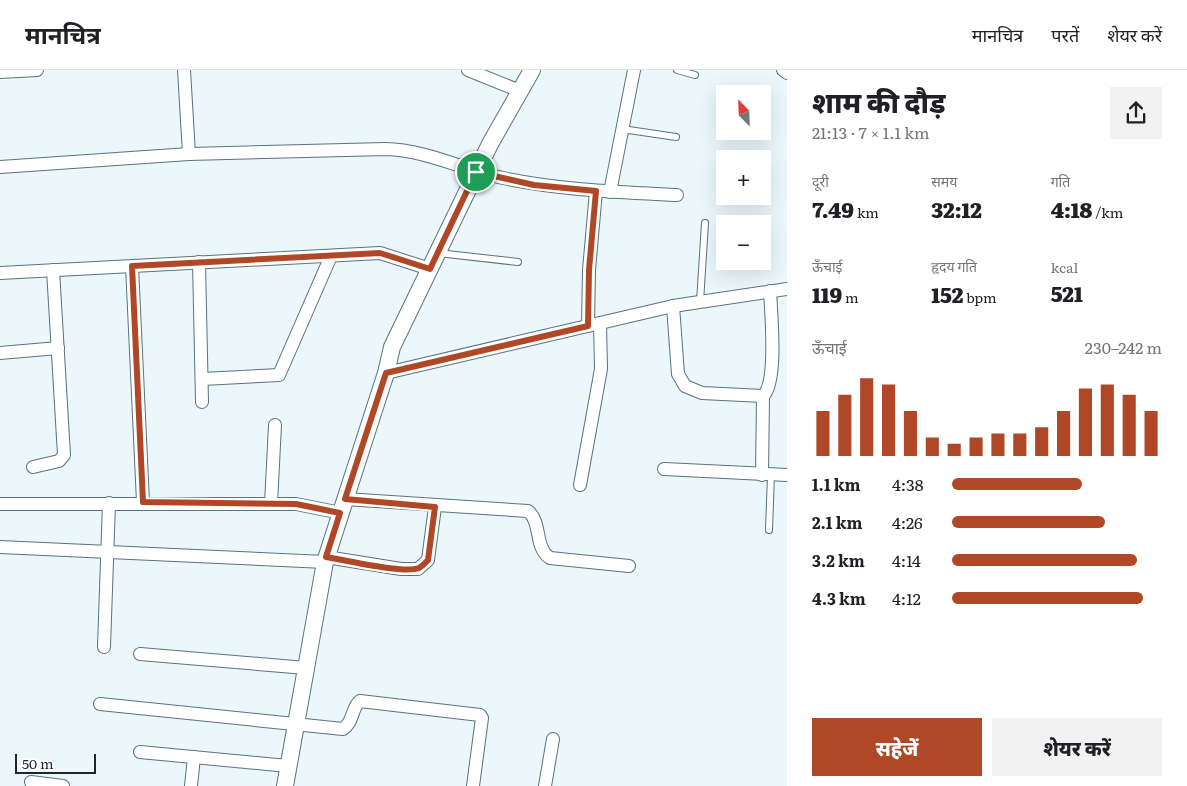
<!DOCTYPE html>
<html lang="hi">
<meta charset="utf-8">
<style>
:root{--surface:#fff;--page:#f2f2f2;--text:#202124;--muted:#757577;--line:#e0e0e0;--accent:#b04828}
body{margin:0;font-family:Literata,"Noto Sans Devanagari",serif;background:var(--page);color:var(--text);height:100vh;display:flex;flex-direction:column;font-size:19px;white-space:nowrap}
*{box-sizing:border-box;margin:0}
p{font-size:16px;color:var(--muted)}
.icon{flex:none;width:28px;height:28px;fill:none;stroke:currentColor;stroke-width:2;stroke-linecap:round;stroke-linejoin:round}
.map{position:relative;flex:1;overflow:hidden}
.side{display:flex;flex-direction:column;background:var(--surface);width:400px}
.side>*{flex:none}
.needle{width:32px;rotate:337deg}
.controls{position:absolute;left:716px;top:15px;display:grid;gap:10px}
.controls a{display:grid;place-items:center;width:55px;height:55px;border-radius:0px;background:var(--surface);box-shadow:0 5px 20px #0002;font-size:25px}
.scale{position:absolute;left:15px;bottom:12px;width:81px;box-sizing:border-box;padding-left:5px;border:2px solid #1c272c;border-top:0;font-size:14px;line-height:18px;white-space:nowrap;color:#1c272c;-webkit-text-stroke:4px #fff;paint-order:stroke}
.pin{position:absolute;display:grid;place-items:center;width:42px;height:42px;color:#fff;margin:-21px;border:2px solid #fff;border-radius:50%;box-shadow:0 1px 5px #0007}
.round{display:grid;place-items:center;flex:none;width:52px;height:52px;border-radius:0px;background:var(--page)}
.overview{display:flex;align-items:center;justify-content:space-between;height:85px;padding:0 25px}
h1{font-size:28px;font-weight:800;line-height:38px}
.stats{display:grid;grid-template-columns:repeat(3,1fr);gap:8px;height:85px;padding:5px 25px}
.stats div{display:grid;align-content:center}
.stats b{font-size:21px;font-weight:800}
.stats small{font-size:14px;font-weight:400}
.stats p{font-size:14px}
.chart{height:140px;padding:10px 25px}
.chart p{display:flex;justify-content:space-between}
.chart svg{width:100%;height:90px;margin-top:5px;stroke:var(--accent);stroke-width:6}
.cta{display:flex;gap:10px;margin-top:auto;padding:10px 25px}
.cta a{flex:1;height:58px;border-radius:0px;background:var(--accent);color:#fff;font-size:20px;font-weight:800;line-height:58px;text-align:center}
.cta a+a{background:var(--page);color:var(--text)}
ul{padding:0 25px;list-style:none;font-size:16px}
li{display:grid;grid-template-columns:80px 60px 1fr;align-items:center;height:38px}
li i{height:12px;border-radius:6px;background:var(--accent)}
header{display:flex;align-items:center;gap:30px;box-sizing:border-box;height:70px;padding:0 25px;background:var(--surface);border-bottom:1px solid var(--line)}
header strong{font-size:24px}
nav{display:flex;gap:28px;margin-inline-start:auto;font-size:18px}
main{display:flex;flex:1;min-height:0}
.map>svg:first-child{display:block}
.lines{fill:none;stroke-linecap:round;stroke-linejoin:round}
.service-casing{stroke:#58737d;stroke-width:8}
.minor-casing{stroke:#58737d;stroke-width:14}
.tertiary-casing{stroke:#58737d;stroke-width:18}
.service{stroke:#fff;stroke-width:6}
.minor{stroke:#fff;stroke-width:12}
.tertiary{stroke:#fff;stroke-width:16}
.route-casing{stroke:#fff;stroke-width:10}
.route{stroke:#b04828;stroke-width:6}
</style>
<header>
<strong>मानचित्र</strong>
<nav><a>मानचित्र</a><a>परतें</a><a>शेयर करें</a></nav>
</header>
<main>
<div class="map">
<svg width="787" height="716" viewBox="0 0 787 716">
<rect width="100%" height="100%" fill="#ebf7fb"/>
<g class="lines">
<!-- service casing -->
<g class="service-casing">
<g id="service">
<path d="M677,0L695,5"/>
<path d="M622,59L676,67"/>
<path d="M438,183L518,192"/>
<path d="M700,232L705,153"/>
<path d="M769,460L771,405"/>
</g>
</g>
<!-- minor casing -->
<g class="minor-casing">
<g id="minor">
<path d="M184,0L189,84"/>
<path d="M468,0L520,21"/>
<path d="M783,0L787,3"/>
<path d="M0,2L37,0"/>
<path d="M0,97L189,84L386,79C426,80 464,100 503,108C560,120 619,122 677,125"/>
<path d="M610,122L634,0"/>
<path d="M199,192L202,332"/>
<path d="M132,196L143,432"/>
<path d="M0,203L380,183L430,199"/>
<path d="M673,236L678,304L685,316L702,323L763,326L762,405"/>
<path d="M588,256L589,200L596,121"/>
<path d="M0,283L58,278"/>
<path d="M386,303L673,236L787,219"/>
<path d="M202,309L279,305L331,186"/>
<path d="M763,326C778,312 771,243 770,221"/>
<path d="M33,397L59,391L64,385L53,200"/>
<path d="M664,399L787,405"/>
<path d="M580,415L601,299L600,253"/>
<path d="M345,429L528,441C542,452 534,478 550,488L629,496"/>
<path d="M0,434H296L341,443"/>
<path d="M271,434L275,355"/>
<path d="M0,477L325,492"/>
<path d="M326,487L401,499H418L428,490L435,437"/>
<path d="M104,577L109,433"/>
<path d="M140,584L306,598"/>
<path d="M100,634L343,659C354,652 351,638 360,631L480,645L482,648L473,716"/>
<path d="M140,682L288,696"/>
<path d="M31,712L63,716"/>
<path d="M191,716L194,687"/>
<path d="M545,716L553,669"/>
</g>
</g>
<!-- tertiary casing -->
<g class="tertiary-casing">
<path id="tertiary" d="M285,716L325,492L386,303L392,277L490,74L532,0"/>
</g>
<!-- service -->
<use href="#service" class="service"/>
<!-- minor -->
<use href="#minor" class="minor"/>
<!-- tertiary -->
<use href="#tertiary" class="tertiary"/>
</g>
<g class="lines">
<!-- route casing -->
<g class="route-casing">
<path id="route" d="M476,102L534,115L596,121L589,200L588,256L386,303L345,429L435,437L428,490C425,493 423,496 419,498C404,504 345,490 326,487L340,443L296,434L143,432L132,196L380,183L430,199Z"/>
</g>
<!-- route -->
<use href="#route" class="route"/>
</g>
</svg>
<div class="controls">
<a><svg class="needle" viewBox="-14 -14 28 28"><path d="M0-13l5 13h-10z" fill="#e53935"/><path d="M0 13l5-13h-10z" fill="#757577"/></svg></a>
<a>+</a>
<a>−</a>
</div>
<div class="scale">50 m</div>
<div class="pin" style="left:476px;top:102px;background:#1e9e55"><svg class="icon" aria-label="arrive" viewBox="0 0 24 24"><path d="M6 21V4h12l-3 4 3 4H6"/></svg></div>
</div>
<section class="side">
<div class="overview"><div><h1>शाम की दौड़</h1><p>21:13 · 7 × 1.1 km</p></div><a class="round"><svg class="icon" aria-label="share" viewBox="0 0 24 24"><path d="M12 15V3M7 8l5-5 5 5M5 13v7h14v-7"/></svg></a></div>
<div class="stats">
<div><p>दूरी</p><b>7.49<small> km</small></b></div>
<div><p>समय</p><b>32:12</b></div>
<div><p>गति</p><b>4:18<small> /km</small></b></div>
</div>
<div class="stats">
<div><p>ऊँचाई</p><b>119<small> m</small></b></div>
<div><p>हृदय गति</p><b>152<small> bpm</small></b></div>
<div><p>kcal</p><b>521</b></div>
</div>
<div class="chart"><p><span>ऊँचाई</span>230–242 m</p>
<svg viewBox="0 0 160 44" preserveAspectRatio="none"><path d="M5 44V22M15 44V14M25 44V6M35 44V9M45 44V22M55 44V35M65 44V38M75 44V35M85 44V33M95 44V33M105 44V30M115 44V22M125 44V11M135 44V9M145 44V14M155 44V22"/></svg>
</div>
<ul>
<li><b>1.1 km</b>4:38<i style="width:62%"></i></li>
<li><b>2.1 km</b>4:26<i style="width:73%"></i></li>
<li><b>3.2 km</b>4:14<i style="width:88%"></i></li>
<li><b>4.3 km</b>4:12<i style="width:91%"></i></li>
</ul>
<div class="cta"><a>सहेजें</a><a>शेयर करें</a></div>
</section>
</main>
